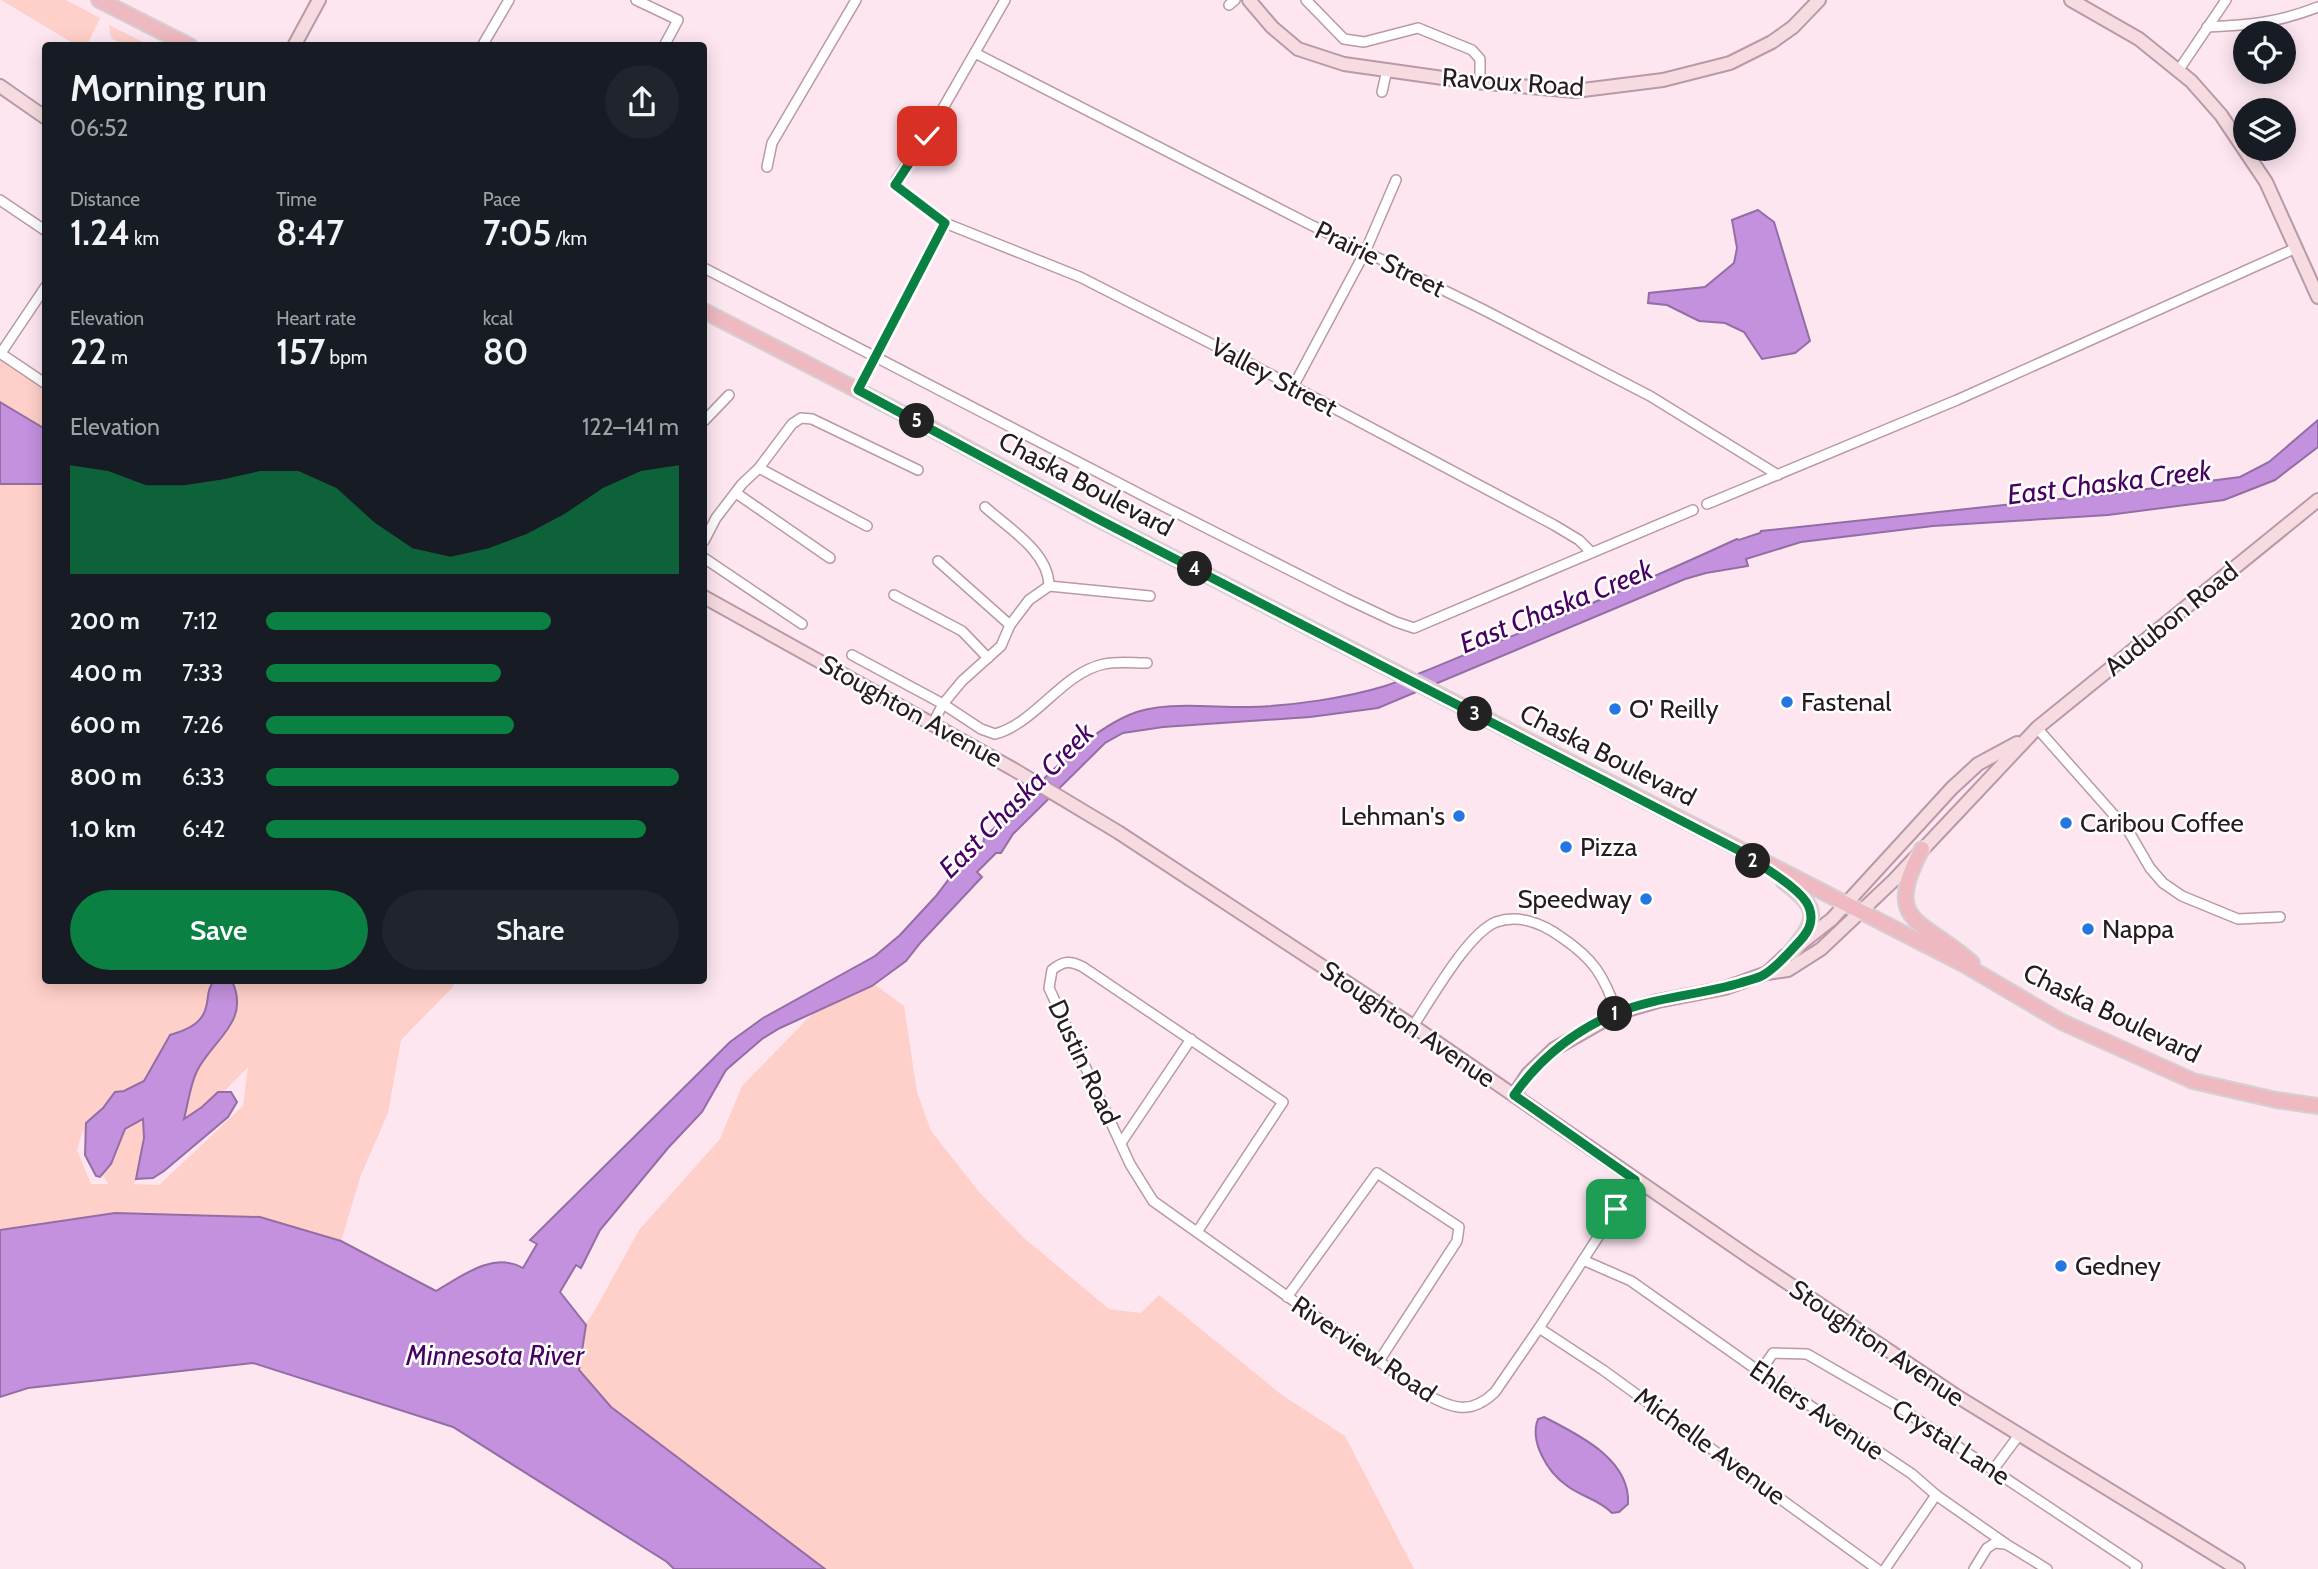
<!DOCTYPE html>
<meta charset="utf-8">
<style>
:root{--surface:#171b24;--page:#20242c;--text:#f1f3f6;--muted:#9ea1a6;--accent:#0b8043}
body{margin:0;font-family:Cabin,sans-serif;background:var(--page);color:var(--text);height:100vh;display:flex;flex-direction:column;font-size:26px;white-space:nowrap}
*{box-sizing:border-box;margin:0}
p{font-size:23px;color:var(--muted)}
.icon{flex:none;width:38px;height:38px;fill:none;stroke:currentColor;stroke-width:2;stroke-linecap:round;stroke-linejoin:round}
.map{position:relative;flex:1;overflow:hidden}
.side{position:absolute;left:42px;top:42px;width:665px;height:942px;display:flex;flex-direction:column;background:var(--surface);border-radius:7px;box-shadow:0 4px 18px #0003}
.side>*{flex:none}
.buttons{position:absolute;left:2233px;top:21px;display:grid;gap:14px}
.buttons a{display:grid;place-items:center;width:63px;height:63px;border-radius:50%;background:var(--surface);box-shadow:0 4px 18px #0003;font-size:35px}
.pin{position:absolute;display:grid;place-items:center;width:60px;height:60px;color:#fff;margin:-30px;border-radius:14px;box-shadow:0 4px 10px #0006}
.km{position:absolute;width:35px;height:35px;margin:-18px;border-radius:50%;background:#222;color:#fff;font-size:19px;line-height:35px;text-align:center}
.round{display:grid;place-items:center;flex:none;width:74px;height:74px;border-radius:37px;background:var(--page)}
.head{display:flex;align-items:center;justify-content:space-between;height:119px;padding:0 28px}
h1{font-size:38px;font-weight:600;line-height:52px}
.metrics{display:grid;grid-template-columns:repeat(3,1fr);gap:10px;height:119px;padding:7px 28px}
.metrics div{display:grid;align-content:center}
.metrics b{font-size:35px;font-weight:600}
.metrics small{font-size:19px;font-weight:400}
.metrics p{font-size:19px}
.chart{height:196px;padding:14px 28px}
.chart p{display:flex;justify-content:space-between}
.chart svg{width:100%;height:126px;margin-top:7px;fill:var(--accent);opacity:.7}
.button{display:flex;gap:14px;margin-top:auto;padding:14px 28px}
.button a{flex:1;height:80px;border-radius:42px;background:var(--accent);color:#fff;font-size:28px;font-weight:600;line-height:80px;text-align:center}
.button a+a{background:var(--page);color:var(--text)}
ul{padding:0 28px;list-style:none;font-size:23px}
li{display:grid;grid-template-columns:112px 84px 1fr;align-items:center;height:52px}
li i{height:18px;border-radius:9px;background:var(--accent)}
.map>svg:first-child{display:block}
.green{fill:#ffd0c9;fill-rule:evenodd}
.water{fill:#c391de;stroke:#946da5;stroke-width:2}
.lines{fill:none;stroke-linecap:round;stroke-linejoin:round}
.street-casing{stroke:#ba98a7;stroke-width:12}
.secondary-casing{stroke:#ba98a7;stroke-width:16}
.primary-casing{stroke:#d4d1d2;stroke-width:18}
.street{stroke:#fff;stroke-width:9}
.secondary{stroke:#f6dce0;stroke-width:12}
.primary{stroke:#eeb9c1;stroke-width:14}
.route-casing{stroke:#fff;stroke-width:14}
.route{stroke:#0b8043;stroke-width:9}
.poi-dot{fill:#2477e2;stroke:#fff;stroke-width:2.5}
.labels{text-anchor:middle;stroke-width:5;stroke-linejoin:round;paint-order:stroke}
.street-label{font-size:26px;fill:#271a20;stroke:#fff}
.poi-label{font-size:26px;fill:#271a20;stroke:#fff;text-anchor:start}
.water-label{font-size:28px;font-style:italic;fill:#480062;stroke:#fff}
</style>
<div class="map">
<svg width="2318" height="1569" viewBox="0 0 2318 1569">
<rect width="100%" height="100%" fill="#fde6f0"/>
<!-- green -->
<g class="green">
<path d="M1,0H66L100,18L87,45H76Z"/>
<path d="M109,25L149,45H122L111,38Z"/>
<path d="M0,351L45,377L46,980H455L453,987L401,1040L388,1113L361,1175L341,1241L260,1217L115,1213L0,1230ZM248,1067L243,1106L159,1185L133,1184ZM83,1130L86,1145L108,1184H91L77,1150Z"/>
<path d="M874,984L904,1006L917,1092L931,1131L980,1193L1024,1238L1109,1309L1141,1313L1159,1295L1282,1395L1345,1436L1414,1569H817L610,1417L569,1369L577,1337L595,1310L639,1230L720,1139L742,1086L814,1012Z"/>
</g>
<!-- water -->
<g class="water">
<path d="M1758,210L1774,222L1810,341L1795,353L1762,359L1744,332L1725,323L1699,321L1667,305L1648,303L1649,293L1705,287L1734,263L1737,248L1732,220Z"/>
<path d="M0,402L45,429V484H0Z"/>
<path d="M2318,420V447L2275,480L2224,500L2108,515L1933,526L1801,542L1746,559L1748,566L1706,573L1685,579L1378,708L1310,717L1163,727L1123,733L1105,743L1013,834L1001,853H996L977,872L982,877L921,942L906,961L872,986L780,1028L762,1039L726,1070L702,1112L668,1148L600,1230L581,1268L576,1265L560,1292L586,1325L579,1370L611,1407L825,1569H674L667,1562L453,1427L253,1363L28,1388L0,1397V1230L115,1213L260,1217L341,1241L436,1291C462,1276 493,1251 523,1268L537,1244L530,1240L730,1042L763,1018L875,956L900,935L936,896L964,859L967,862L983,845L984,838C1025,799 1078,737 1129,715C1162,700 1212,708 1249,707C1291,706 1346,698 1385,686C1419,675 1451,660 1484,647C1570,614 1654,577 1737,539L1739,540L1760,533L1761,531L2116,493L2240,477L2269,462Z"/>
<path d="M215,980L232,981C251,1022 213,1039 197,1071C190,1085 188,1104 184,1119L202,1107L218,1092H231L237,1102L228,1117L164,1171L153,1178L136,1179L144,1138L143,1119L125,1129L111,1164L100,1177L96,1176L85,1155L86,1123L103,1108L115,1092L124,1091L144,1081L170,1035C183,1031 198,1026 204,1013C210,1001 205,990 215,980Z"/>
<path d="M1544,1417C1577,1434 1631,1459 1628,1504L1619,1512L1612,1513C1599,1499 1581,1497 1566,1485C1548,1472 1529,1442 1538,1419Z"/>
</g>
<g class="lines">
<!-- street casing -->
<g class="street-casing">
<g id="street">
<path d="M636,0L678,20L664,46"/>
<path d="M1005,0L927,136L897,179L895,185L898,188L945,223L1080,277L1249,363L1554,525L1579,540L1591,552"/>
<path d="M1306,0L1344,39L1364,42L1418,28L1472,50L1480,59V83"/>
<path d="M1229,5L1235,0"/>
<path d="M2207,27C2250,25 2277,23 2318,7"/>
<path d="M482,46L509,0"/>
<path d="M975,53L1309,224L1484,310L1650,396L1778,475"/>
<path d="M2178,71L2226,0"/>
<path d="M1382,92L1387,70"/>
<path d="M767,167L772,143L856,0"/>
<path d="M0,200L46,231"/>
<path d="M704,268L1163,506L1345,598L1396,622L1414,628L1693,510"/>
<path d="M0,353L46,384"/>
<path d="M1,353L46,286"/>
<path d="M1293,387L1365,252L1396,180"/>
<path d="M858,390L945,223"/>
<path d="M704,421L729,395"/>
<path d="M759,468L867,526"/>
<path d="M736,493L830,558"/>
<path d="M1707,504L1957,400L2296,248"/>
<path d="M704,541L716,518L742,484L759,468L792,424L801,418L812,419L918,470"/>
<path d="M704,558L802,624"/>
<path d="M938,561L1010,625"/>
<path d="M1049,586L1150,596"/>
<path d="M894,595L962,631L988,658"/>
<path d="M852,655L943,704L981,729L995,734C1036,723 1062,673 1104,664C1117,661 1134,663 1147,663"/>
<path d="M932,725L943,704L962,681L1001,646L1010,625L1029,600L1049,586C1049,552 1008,528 985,507"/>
<path d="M2037,728L2129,832L2150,868L2163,883L2182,896L2238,919L2280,917"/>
<path d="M1413,1026C1431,1000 1467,934 1496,922C1519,914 1543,924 1561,937C1594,959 1604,976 1617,1013"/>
<path d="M1121,1143L1191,1039"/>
<path d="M1197,1232L1283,1102L1083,967C1070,960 1063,961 1052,970L1049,988L1130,1164L1153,1201L1425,1394C1453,1408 1470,1416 1495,1392L1539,1328L1635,1180"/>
<path d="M1583,1260L1631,1281L1760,1372L1912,1474L1936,1495L2006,1544L2047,1569"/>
<path d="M1287,1297L1377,1173L1459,1227L1457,1241L1379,1361"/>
<path d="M1539,1328L1603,1370L1877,1569"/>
<path d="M1760,1372L1773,1353L1807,1354L1897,1406L2137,1566L2135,1569"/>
<path d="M1993,1470L2019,1435"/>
<path d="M1885,1569L1936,1495"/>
<path d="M1974,1569L1987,1548L1995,1543L2005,1544"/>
</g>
</g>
<!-- secondary casing -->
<g class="secondary-casing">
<g id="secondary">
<path d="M1249,0L1272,27L1298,49L1344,64L1464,81L1575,91L1663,80L1730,63L1772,42L1793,27L1819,0"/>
<path d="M2071,0L2139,39L2191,81L2221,115L2266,182L2318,297"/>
<path d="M294,46L319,0"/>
<path d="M0,86L46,118"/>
<path d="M704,597L1013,769L1118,832L1413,1026L1752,1259L1955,1395L2238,1569"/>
<path d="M1767,973L1785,956L1832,919L1952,788L1978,764L2017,743"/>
<path d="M1514,1095L1528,1074L1554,1049L1617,1013L1658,1001L1725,988L1767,973L1788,970L1821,949L1894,880L2037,728L2318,500"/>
</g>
</g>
<!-- primary casing -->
<g class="primary-casing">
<g id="primary">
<path d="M99,0L190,46"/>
<path d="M704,311L925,425L1094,517L1965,965L2062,1022L2193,1081L2276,1100L2318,1106"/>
<path d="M1922,849C1881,925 1924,919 1972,963"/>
<path d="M1784,882C1819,907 1819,920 1791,951"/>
</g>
</g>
<!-- street -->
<use href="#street" class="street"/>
<!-- secondary -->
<use href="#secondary" class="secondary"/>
<!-- primary -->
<use href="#primary" class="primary"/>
</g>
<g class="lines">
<!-- route casing -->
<g class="route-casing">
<path id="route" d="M927,136L895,185L945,223L858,390L1094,517L1740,851C1757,864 1802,888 1809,907C1815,923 1807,934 1796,945C1787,955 1776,967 1765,974C1758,979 1748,980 1740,983C1700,995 1655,997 1616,1013C1574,1031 1540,1058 1514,1095L1635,1180L1616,1209"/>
</g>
<!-- route -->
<use href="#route" class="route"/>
</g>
<!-- markers -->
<g class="poi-dot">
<circle cx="1787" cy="702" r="7"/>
<circle cx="1615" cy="709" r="7"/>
<circle cx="1459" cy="816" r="7"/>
<circle cx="2066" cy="823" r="7"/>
<circle cx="1566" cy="847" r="7"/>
<circle cx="1646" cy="899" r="7"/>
<circle cx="2088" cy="929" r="7"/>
<circle cx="2061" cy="1266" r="7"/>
</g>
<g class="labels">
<!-- street labels -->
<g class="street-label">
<text transform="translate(1513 82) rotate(4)" y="9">Ravoux Road</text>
<text transform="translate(1380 259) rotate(26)" y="9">Prairie Street</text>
<text transform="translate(1274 377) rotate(28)" y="9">Valley Street</text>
<text transform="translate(1086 484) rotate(28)" y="9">Chaska Boulevard</text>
<text transform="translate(2171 619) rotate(-39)" y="9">Audubon Road</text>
<text transform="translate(911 711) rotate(29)" y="9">Stoughton Avenue</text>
<text transform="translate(1608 755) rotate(27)" y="9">Chaska Boulevard</text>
<text transform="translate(2112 1013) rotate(26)" y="9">Chaska Boulevard</text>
<text transform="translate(1408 1024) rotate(34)" y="9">Stoughton Avenue</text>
<text transform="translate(1084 1062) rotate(65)" y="9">Dustin Road</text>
<text transform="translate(1877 1343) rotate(34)" y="9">Stoughton Avenue</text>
<text transform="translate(1364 1349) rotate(34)" y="9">Riverview Road</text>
<text transform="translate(1817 1410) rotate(34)" y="9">Ehlers Avenue</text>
<text transform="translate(1951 1442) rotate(33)" y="9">Crystal Lane</text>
<text transform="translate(1710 1446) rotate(36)" y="9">Michelle Avenue</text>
</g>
<!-- poi labels -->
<g class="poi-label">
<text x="1801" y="711">Fastenal</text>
<text x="1629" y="718">O' Reilly</text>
<text x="1445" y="825" text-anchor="end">Lehman's</text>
<text x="2080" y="832">Caribou Coffee</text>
<text x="1580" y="856">Pizza</text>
<text x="1632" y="908" text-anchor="end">Speedway</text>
<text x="2102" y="938">Nappa</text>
<text x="2075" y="1275">Gedney</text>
</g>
<!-- water labels -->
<g class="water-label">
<text transform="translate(2109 482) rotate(-7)" y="10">East Chaska Creek</text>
<text transform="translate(1556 606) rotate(-22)" y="10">East Chaska Creek</text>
<text transform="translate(1016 800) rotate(-45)" y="10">East Chaska Creek</text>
<text x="495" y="1365">Minnesota River</text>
</g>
</g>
</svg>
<div class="buttons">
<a><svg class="icon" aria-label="locate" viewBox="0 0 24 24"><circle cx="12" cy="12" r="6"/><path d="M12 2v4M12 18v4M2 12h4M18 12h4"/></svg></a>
<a><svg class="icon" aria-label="layers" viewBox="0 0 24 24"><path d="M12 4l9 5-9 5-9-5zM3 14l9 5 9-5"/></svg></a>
</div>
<div class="pin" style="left:1616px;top:1209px;background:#1e9e55"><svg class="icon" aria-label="arrive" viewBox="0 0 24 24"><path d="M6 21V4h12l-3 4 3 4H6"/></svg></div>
<div class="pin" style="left:927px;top:136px;background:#d93025"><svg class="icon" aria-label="check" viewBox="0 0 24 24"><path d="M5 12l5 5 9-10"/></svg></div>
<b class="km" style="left:1615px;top:1014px">1</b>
<b class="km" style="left:1753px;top:861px">2</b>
<b class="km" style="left:1475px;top:714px">3</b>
<b class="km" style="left:1195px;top:569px">4</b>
<b class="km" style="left:917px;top:421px">5</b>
<section class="side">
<div class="head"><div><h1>Morning run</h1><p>06:52</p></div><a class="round"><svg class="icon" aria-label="share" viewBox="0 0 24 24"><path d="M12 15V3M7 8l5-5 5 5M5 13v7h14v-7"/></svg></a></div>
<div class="metrics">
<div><p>Distance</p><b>1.24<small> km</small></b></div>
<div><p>Time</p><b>8:47</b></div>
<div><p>Pace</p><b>7:05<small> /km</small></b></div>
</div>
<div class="metrics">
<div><p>Elevation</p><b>22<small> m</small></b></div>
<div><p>Heart rate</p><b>157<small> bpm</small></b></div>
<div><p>kcal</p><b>80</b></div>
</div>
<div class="chart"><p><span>Elevation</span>122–141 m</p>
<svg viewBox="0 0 160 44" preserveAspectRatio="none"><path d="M0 44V6L10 8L20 13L30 13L40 11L50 8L60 8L70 14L80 26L90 35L100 38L110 35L120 30L130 23L140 14L150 8L160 6V44z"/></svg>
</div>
<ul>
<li><b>200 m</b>7:12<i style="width:69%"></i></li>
<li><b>400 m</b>7:33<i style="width:57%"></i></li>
<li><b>600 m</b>7:26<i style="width:60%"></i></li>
<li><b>800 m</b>6:33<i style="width:100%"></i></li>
<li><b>1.0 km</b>6:42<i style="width:92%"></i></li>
</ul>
<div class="button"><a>Save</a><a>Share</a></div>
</section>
</div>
